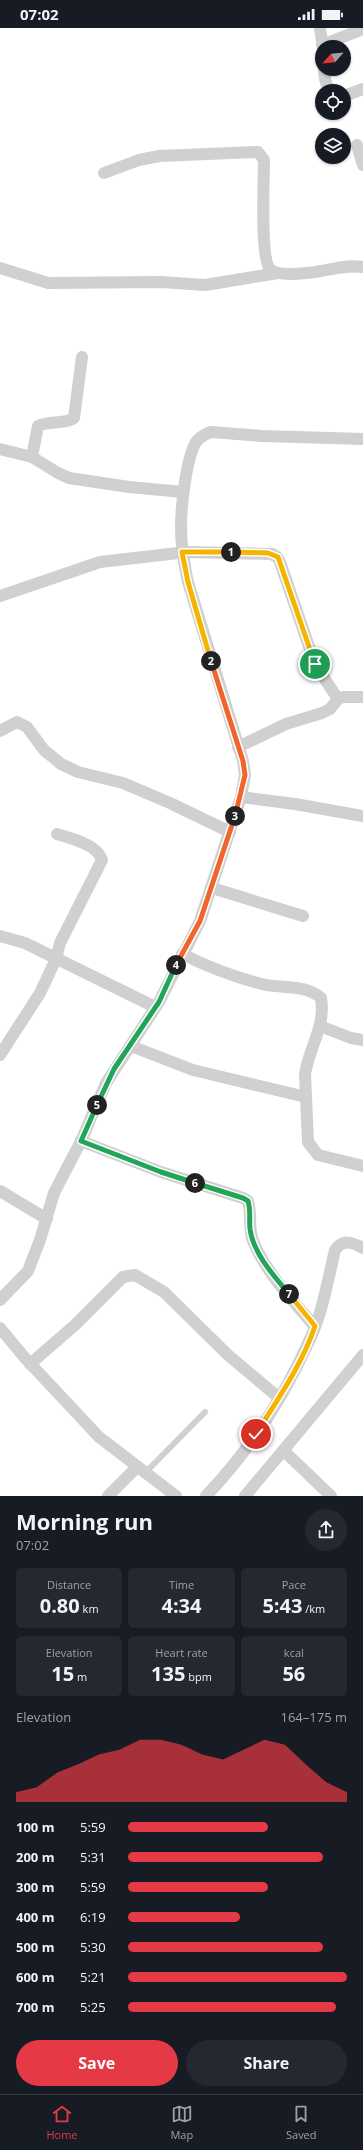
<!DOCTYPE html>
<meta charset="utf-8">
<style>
:root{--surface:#171b24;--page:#242831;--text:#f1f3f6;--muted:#9ea1a6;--line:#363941;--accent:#e63946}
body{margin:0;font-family:"Open Sans",sans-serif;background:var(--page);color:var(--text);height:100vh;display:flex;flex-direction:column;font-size:15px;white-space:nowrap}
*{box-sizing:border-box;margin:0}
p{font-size:13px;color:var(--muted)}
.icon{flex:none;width:22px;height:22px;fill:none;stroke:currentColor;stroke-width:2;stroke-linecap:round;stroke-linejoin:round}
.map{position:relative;height:1468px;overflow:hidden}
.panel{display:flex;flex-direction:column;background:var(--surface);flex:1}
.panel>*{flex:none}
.needle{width:26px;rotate:243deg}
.buttons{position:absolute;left:315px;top:12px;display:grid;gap:8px}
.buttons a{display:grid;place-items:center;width:36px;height:36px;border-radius:50%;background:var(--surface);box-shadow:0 1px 3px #0004;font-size:20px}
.pin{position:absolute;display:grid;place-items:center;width:34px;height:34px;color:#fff;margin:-17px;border:2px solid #fff;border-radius:50%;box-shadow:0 1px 4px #0007}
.km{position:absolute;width:20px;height:20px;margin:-10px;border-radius:50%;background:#222;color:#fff;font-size:11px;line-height:20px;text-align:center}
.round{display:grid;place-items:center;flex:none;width:42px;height:42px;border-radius:21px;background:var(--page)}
.head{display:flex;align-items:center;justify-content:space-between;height:68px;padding:0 16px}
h1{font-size:22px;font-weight:700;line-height:30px}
.metrics{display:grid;grid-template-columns:repeat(3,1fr);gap:6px;height:68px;padding:4px 16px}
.metrics div{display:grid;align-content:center;border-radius:6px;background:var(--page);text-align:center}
.metrics b{font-size:20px;font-weight:700}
.metrics small{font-size:11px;font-weight:400}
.metrics p{font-size:11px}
.chart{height:112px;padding:8px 16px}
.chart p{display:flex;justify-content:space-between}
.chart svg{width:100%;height:72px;margin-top:4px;fill:var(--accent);opacity:.7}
.primary-button{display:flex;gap:8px;margin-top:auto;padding:8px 16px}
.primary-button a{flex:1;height:46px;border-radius:24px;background:var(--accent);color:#fff;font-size:16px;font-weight:700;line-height:46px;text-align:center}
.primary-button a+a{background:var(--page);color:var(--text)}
ul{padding:0 16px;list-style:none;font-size:13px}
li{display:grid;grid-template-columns:64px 48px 1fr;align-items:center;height:30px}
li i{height:10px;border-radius:5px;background:var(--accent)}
.status{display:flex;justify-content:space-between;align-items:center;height:28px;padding:0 20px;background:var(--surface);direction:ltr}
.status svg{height:11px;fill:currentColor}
.menu{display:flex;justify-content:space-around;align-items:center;height:56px;border-top:1px solid var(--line);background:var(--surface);font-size:11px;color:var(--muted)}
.menu a{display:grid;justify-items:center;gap:2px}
.menu .selected{color:var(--accent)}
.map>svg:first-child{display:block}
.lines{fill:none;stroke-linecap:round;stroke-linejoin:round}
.lane{stroke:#d0d0d0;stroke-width:6}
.street{stroke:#d0d0d0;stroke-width:12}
.split-1-casing{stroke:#fff;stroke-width:8}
.split-2-casing{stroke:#fff;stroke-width:8}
.split-3-casing{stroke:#fff;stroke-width:8}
.split-4-casing{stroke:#fff;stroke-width:8}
.split-5-casing{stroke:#fff;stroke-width:8}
.split-6-casing{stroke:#fff;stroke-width:8}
.split-7-casing{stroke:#fff;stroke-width:8}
.split-8-casing{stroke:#fff;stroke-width:8}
.split-1{stroke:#f5b400;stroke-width:5}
.split-2{stroke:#f5b400;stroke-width:5}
.split-3{stroke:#f0652b;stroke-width:5}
.split-4{stroke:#f0652b;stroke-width:5}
.split-5{stroke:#22a559;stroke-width:5}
.split-6{stroke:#22a559;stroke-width:5}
.split-7{stroke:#22a559;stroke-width:5}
.split-8{stroke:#f5b400;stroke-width:5}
</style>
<div class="status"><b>07:02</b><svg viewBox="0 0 49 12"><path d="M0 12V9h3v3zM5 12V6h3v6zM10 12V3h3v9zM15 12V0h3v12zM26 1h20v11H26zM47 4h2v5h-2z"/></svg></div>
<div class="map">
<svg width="363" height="1468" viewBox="0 0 363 1468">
<rect width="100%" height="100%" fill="#fff"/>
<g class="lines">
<!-- lane -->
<path class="lane" d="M145,1445L205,1384"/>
<!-- street -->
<g class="street">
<path d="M320,0L323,19"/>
<path d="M322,17L363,1"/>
<path d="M324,41L325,51L329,63"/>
<path d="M344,68L363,61"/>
<path d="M357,117L363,137"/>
<path d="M104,145L139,132L159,128L258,124L264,132C264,150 260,230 270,241C277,248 297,246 306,245C326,244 342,236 363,239"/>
<path d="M0,240L48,255L161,254L205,257L278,245"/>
<path d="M0,421L32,429L58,445L69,450L129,459L183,464"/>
<path d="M32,429L38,398C49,392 64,397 74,390L82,329"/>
<path d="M0,568L100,534L187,524L272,526L277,529L280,534L315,636L338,671"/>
<path d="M0,703L17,694L27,699L44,722L61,736L78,744L123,755L170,775L230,804"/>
<path d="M238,719L286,696L322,685L330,681L338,671L343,669H363"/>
<path d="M241,769L295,776L363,788"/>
<path d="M212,860L303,888"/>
<path d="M0,908L25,915L155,979"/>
<path d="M182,926C208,939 234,949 262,956C281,961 306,956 321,970C326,997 309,1020 305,1046L308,1114L318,1127L363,1138"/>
<path d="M320,998L351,1010L363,1012"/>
<path d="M131,1018L193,1042L306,1069"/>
<path d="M0,1027L40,965L56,931L60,915L102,832C97,816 72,811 57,806"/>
<path d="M81,1113L161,1144L243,1170L248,1173C252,1186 248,1200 253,1213C266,1245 293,1272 315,1299"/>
<path d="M0,1163L47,1191"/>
<path d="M0,1272L28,1243L40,1212L54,1165L81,1113L106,1055L159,974L200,893L241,769L245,747L243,733L188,554C184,536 181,517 181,499C181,479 186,431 196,414C200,409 205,406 211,404L262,408L363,411"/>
<path d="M0,1300L25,1330L99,1409L176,1468"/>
<path d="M30,1336L75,1297L123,1249L135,1247L164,1264L228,1327L278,1369"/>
<path d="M284,1423L331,1468"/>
<path d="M108,1468L137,1439"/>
<path d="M206,1468C249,1423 285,1367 310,1311C323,1283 328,1251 335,1222C343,1211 352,1214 363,1220"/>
<path d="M245,1468L363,1327"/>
</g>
</g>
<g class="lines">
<!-- split-1 casing -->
<g class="split-1-casing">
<path id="split-1" d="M231,524L268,525L278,529L315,636"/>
</g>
<!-- split-2 casing -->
<g class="split-2-casing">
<path id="split-2" d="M211,633L188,554L182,524H231"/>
</g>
<!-- split-3 casing -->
<g class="split-3-casing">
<path id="split-3" d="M211,633L243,733L245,747L235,788"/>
</g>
<!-- split-4 casing -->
<g class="split-4-casing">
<path id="split-4" d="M176,937L200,893L235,788"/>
</g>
<!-- split-5 casing -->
<g class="split-5-casing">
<path id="split-5" d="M97,1077L114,1041L159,974L176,937"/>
</g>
<!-- split-6 casing -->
<g class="split-6-casing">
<path id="split-6" d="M97,1077L81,1113L161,1144L195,1155"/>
</g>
<!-- split-7 casing -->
<g class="split-7-casing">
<path id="split-7" d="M195,1155L243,1170L248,1173C251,1182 249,1191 250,1201C253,1225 274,1248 289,1266"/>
</g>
<!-- split-8 casing -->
<g class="split-8-casing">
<path id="split-8" d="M256,1406C277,1372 302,1337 315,1298L289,1266"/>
</g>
<!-- split-1 -->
<use href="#split-1" class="split-1"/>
<!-- split-2 -->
<use href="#split-2" class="split-2"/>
<!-- split-3 -->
<use href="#split-3" class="split-3"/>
<!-- split-4 -->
<use href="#split-4" class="split-4"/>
<!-- split-5 -->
<use href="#split-5" class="split-5"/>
<!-- split-6 -->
<use href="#split-6" class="split-6"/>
<!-- split-7 -->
<use href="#split-7" class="split-7"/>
<!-- split-8 -->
<use href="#split-8" class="split-8"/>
</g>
</svg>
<div class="buttons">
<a><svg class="needle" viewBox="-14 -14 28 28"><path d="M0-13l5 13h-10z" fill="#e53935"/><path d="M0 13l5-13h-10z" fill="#9ea1a6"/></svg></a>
<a><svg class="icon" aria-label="locate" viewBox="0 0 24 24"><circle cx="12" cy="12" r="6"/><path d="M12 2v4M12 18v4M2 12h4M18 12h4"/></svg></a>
<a><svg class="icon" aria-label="layers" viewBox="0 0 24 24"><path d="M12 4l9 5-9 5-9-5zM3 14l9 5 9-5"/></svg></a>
</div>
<div class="pin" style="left:315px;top:636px;background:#1e9e55"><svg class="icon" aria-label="arrive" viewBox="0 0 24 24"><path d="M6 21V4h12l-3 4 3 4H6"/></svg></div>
<div class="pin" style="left:256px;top:1406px;background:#d93025"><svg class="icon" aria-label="check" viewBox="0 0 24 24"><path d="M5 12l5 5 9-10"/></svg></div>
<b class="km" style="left:231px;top:524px">1</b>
<b class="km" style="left:211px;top:633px">2</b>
<b class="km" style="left:235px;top:788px">3</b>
<b class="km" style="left:176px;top:937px">4</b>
<b class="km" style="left:97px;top:1077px">5</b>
<b class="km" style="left:195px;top:1155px">6</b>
<b class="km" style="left:289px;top:1266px">7</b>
</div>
<section class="panel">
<div class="head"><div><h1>Morning run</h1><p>07:02</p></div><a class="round"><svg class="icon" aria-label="share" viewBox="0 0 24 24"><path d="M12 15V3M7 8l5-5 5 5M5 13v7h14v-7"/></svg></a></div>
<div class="metrics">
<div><p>Distance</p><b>0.80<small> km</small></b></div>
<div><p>Time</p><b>4:34</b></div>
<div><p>Pace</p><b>5:43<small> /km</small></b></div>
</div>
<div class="metrics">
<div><p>Elevation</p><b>15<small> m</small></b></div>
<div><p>Heart rate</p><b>135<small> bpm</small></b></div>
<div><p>kcal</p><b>56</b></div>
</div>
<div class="chart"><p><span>Elevation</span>164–175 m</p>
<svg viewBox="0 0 160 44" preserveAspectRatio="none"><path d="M0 44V38L10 35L20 26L30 21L40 15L50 12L60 6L70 6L80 9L90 15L100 18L110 12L120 6L130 9L140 21L150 32L160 38V44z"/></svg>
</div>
<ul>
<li><b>100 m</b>5:59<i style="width:64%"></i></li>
<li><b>200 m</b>5:31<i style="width:89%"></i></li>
<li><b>300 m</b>5:59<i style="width:64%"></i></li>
<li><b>400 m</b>6:19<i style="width:51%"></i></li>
<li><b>500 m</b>5:30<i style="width:89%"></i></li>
<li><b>600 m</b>5:21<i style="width:100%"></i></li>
<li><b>700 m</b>5:25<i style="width:95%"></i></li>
</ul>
<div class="primary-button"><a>Save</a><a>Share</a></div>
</section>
<nav class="menu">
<a class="selected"><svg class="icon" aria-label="home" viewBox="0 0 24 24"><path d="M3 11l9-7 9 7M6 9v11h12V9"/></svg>Home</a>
<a><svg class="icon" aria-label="map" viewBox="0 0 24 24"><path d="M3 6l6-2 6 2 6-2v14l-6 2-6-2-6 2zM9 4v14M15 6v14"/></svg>Map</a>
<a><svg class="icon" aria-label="saved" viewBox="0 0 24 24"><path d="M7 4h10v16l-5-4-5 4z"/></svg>Saved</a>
</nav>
